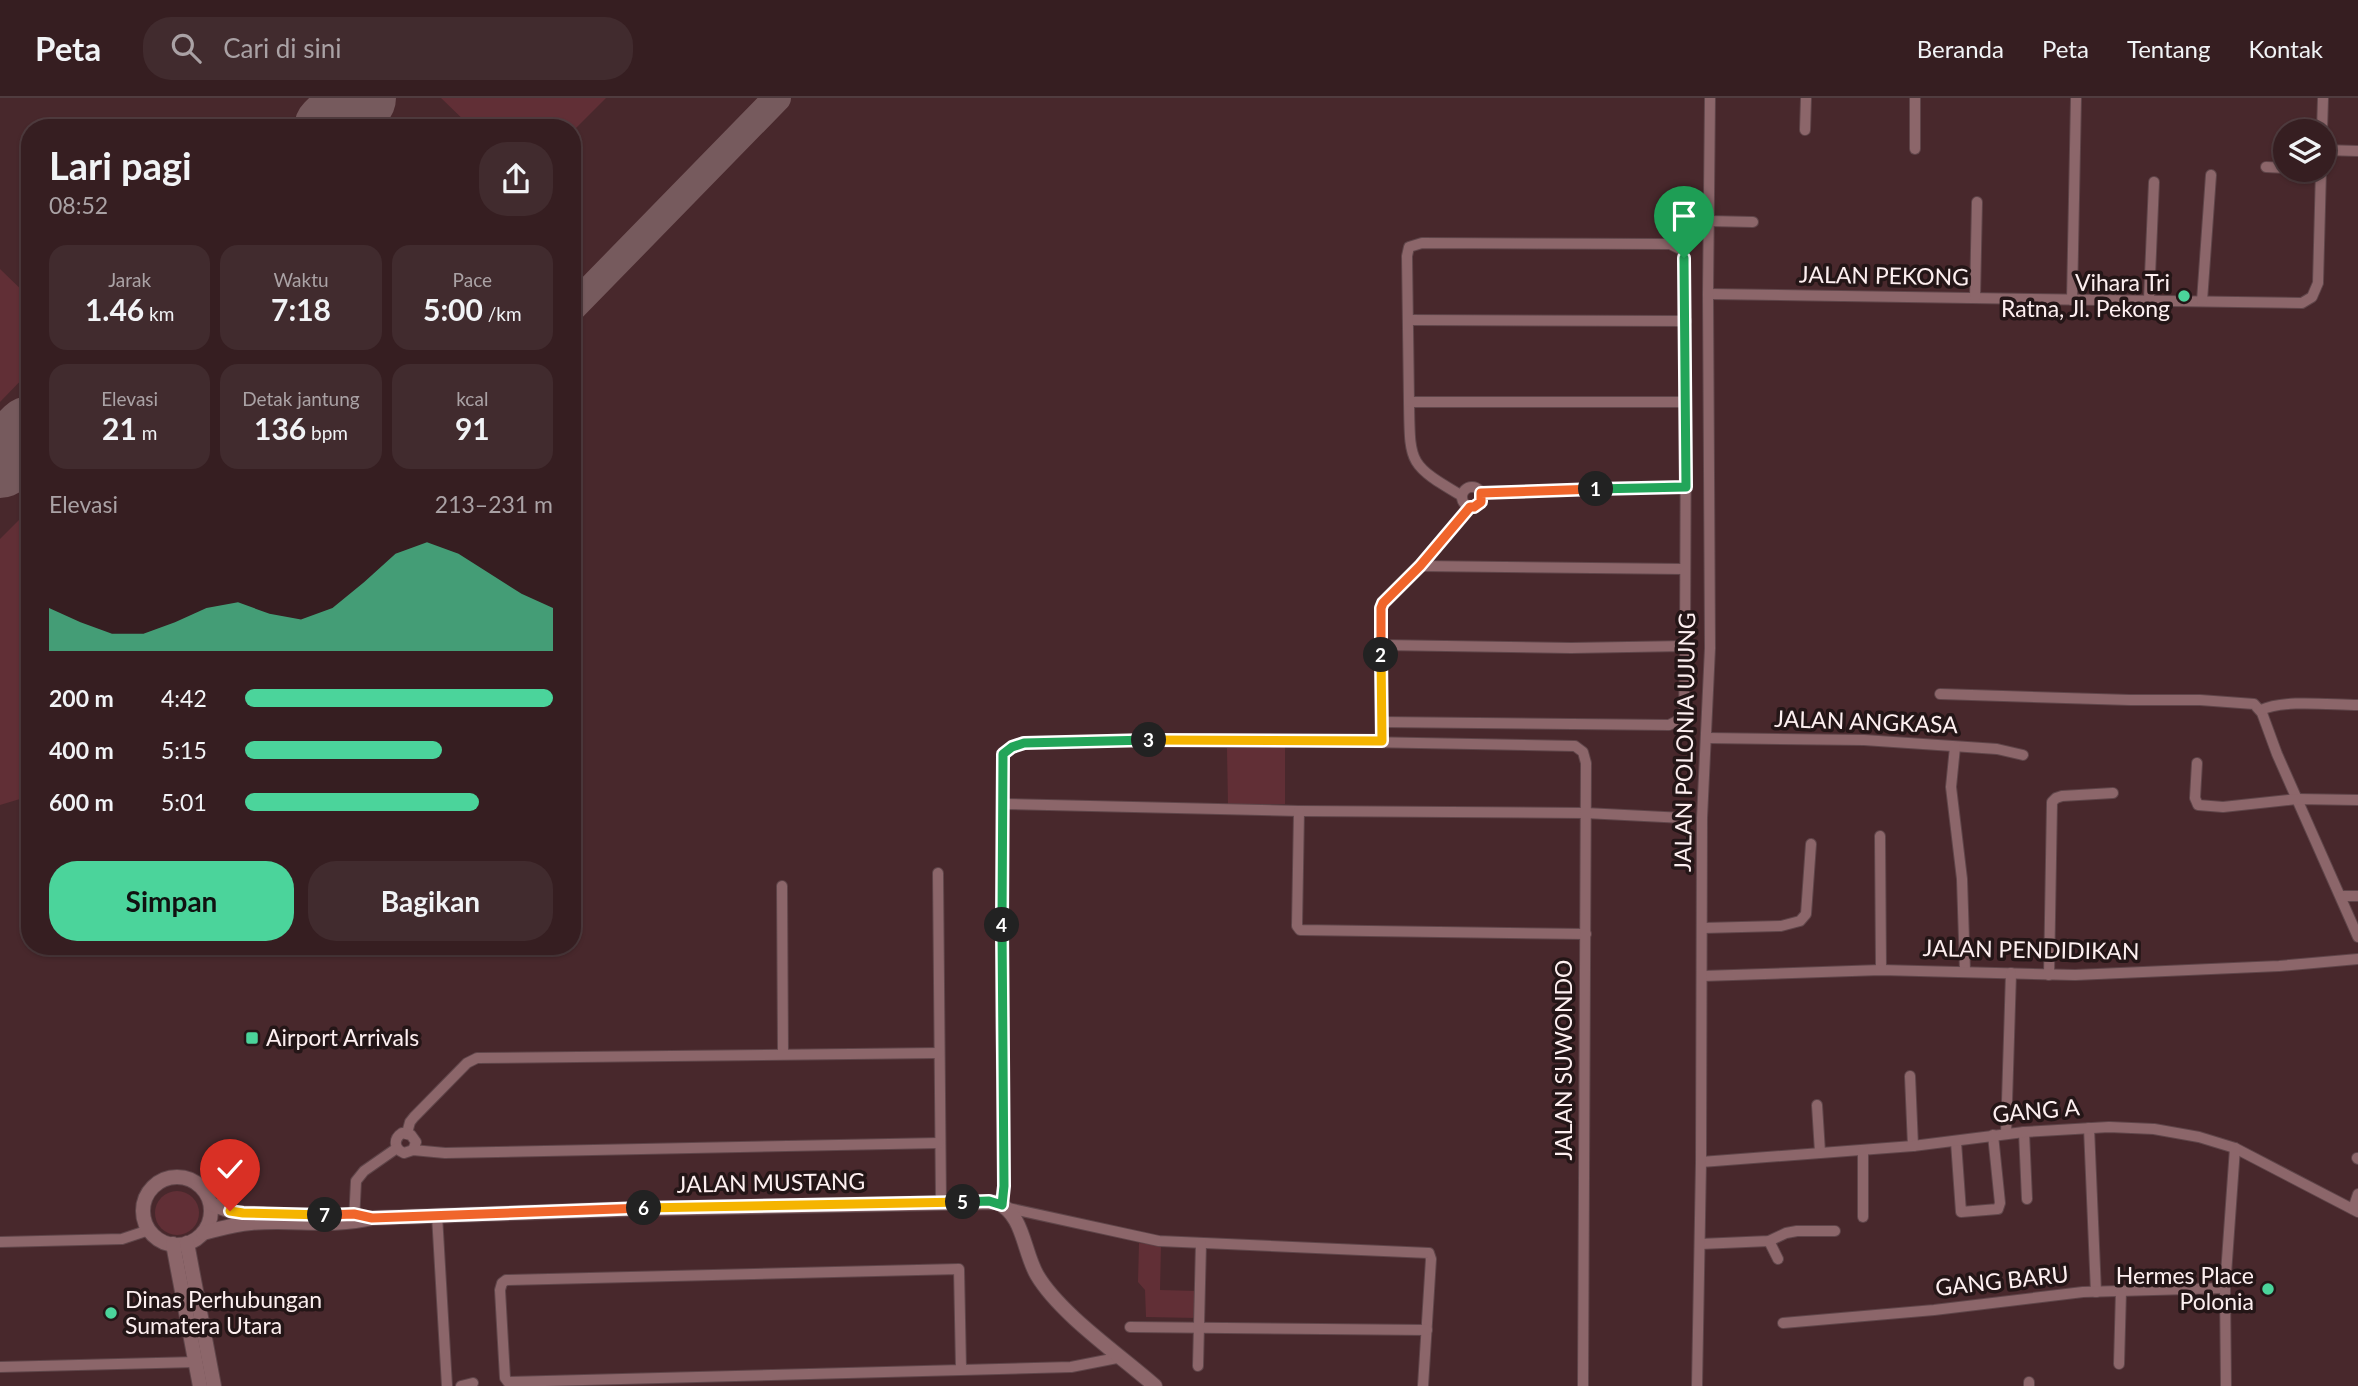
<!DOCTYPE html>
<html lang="id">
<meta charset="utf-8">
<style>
:root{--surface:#361e21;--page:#412b2e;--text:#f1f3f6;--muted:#aaa2a5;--line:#503c3f;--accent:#4bd49b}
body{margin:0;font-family:Lato,sans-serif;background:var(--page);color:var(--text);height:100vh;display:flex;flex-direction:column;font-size:26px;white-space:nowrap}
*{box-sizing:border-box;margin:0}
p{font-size:23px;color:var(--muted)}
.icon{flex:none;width:38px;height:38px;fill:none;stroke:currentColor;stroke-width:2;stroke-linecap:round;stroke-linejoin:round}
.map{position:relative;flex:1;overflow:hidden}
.sheet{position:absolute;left:21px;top:21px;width:560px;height:836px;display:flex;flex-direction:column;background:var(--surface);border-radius:28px;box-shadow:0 2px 5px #0004,0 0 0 2px var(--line)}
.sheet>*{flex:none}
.fabs{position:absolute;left:2273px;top:21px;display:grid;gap:14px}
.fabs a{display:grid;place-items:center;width:63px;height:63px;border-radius:50%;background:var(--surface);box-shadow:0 2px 5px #0004,0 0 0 2px var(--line);font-size:35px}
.pin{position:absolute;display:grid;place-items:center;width:60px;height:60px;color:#fff;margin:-72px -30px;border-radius:50% 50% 50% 0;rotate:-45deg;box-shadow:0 0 7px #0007}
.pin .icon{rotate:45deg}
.km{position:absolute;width:35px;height:35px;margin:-18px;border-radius:50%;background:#222;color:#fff;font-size:19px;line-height:35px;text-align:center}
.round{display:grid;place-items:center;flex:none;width:74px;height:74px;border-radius:28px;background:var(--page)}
.overview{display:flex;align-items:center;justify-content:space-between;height:119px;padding:0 28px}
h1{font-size:38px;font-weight:700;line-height:52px}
.stats{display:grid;grid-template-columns:repeat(3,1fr);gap:10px;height:119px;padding:7px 28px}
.stats div{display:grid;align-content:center;border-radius:18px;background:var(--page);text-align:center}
.stats b{font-size:30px;font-weight:700}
.stats small{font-size:19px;font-weight:400}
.stats p{font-size:19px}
.chart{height:196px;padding:14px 28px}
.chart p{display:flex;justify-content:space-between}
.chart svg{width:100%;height:126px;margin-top:7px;fill:var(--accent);opacity:.7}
.button{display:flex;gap:14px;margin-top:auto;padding:14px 28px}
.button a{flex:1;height:80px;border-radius:28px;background:var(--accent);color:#111;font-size:28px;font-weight:700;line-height:80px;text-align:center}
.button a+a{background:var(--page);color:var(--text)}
ul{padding:0 28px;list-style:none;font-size:23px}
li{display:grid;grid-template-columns:112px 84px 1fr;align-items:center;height:52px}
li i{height:18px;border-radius:9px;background:var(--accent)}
header{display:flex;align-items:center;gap:42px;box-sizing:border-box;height:98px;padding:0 35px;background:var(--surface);border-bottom:2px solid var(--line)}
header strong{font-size:33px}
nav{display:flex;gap:38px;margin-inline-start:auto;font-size:24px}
.search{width:490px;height:63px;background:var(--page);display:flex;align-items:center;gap:18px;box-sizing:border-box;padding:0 24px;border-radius:28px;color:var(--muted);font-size:26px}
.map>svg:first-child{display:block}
.green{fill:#612f36}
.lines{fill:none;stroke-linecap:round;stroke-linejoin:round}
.taxiway{stroke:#765a5d;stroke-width:28}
.runway{stroke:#765a5d;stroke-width:72}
.street-casing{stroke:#5f4549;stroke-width:12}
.secondary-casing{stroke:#5f4549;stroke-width:16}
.street{stroke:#8c666a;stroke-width:10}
.secondary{stroke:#8c666a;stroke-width:14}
.split-1-casing{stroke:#fff;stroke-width:14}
.split-2-casing{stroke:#fff;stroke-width:14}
.split-3-casing{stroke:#fff;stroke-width:14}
.split-4-casing{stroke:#fff;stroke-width:14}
.split-5-casing{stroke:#fff;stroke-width:14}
.split-6-casing{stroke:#fff;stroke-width:14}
.split-7-casing{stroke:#fff;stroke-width:14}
.split-8-casing{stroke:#fff;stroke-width:14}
.split-1{stroke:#22a559;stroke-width:9}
.split-2{stroke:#f0652b;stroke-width:9}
.split-3{stroke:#f5b400;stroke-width:9}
.split-4{stroke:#22a559;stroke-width:9}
.split-5{stroke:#22a559;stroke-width:9}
.split-6{stroke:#f5b400;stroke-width:9}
.split-7{stroke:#f0652b;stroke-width:9}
.split-8{stroke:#f5b400;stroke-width:9}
.poi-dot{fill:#4bd49b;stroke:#241617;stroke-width:2.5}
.labels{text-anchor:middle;stroke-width:7;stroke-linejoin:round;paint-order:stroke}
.street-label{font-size:23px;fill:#fdeff0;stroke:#241617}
.poi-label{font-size:23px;fill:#fdeff0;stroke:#241617;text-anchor:end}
</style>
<header>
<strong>Peta</strong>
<div class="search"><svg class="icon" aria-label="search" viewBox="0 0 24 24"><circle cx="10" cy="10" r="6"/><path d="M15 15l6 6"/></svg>Cari di sini</div>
<nav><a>Beranda</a><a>Peta</a><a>Tentang</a><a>Kontak</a></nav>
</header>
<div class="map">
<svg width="2358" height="1288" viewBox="0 0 2358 1288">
<rect width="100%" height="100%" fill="#48282c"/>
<!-- green -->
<g class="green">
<path d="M441,0H606L572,34V30H472Z"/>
<path d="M0,171L30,200V273L0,304Z"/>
<path d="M30,411V698L0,707V441Z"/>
<path d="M1285,649V706L1228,707L1227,650Z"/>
<circle cx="177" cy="1115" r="22"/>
<path d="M1139,1145L1161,1147L1160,1192L1198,1193V1220L1146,1219L1145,1192L1138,1184Z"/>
</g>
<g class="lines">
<!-- taxiway -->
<path class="taxiway" d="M572,210L777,0"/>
<!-- runway -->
<g class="runway">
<path d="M330,30L360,0"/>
<path d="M0,364L30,334"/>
</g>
<!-- street casing -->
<g class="street-casing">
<g id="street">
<path d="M1805,32L1806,0"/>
<path d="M2322,33L2323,0"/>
<path d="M1915,51V0"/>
<path d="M2324,52L2358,53"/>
<path d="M2266,69L2286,70"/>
<path d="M1709,123L1753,124"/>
<path d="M1708,196L2302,205L2312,199L2318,185L2321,72"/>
<path d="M1975,200L1977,104"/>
<path d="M2149,201L2154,84"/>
<path d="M2072,202L2076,0"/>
<path d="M2202,203L2211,77"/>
<path d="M1409,222L1686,223"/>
<path d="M1409,304C1410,366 1408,366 1462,398"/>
<circle cx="1472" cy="399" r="10"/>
<path d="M1481,395L1686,389"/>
<path d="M1420,468L1684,471"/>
<path d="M1381,547L1571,550L1685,548L1684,614L1679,622L1669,627L1381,624"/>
<path d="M1685,548L1686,304L1684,160L1682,152L1670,146L1422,145L1409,149L1407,158L1409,304H1686"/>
<path d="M1940,596L2130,602H2200L2254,606L2262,615L2277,656L2358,839"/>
<path d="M2261,612C2286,601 2330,607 2358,607"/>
<path d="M1707,640L1864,642L1997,651L2023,657"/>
<path d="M1382,644L1381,510L1387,500L1420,468L1470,409"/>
<path d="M1955,649L1951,689L1962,781L1965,873"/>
<path d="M2197,665L2195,700L2198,707L2223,709L2297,701L2358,702"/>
<path d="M1003,706L1299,713L1585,715L1684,720"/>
<path d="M1299,713L1297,828L1300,832L1586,836"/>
<path d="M1880,738L1881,872"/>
<path d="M938,775L941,1105"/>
<path d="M782,788L783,956"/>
<path d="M2341,798H2358"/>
<path d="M1703,830L1781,828L1800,823L1806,816L1811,746"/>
<path d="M2049,877L2052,704L2056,700L2062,698L2113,695"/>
<path d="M1702,878L1881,872L2075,877L2279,868L2358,861"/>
<path d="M1910,978L1913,1048"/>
<path d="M1817,1007L1820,1054"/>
<path d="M2089,1030L2096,1194"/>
<path d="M2024,1034L2027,1101"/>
<path d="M407,1035L410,1024L414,1019L467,965L477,960L939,955"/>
<path d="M2006,1036L2011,875"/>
<path d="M1956,1044L1961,1114L1998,1111L2000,1105L1993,1037"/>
<path d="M413,1052L416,1044L411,1037L402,1035C393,1041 394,1051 404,1055L413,1052L445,1055L939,1045"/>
<path d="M2357,1060L2358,1061"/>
<path d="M1701,1064L1913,1048L2024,1034L2109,1029L2154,1031L2199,1039L2235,1050L2358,1114"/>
<path d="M1002,1106L1004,1088L1001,928L1002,665L1003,656L1012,649L1024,645L1211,641L1575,648L1583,654L1586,665L1583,1288"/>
<path d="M1008,1110L1159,1143L1429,1155L1431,1161L1423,1288"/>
<path d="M2353,1111L2358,1096"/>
<path d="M437,1117L447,1288"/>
<path d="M1863,1119V1052"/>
<path d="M354,1124L356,1083L364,1073L397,1050"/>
<path d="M1769,1143L1778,1161"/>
<path d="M0,1144L122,1141L149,1132"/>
<path d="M1700,1146L1769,1143L1786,1135L1797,1133H1835"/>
<path d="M1783,1225L1934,1212L2083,1194L2225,1190"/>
<path d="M1130,1229L1427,1232"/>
<path d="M2119,1266L2121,1193"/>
<path d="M1198,1268L1201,1145"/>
<path d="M0,1269L196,1264"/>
<path d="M961,1271L959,1171L506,1182L502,1185L500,1192L505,1280L508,1284L1071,1269L1122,1259"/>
<path d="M2029,1284V1288"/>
<path d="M461,1288L473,1285"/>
<path d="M1697,1288L1701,1064L1702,720L1710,550L1708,196L1710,0"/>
<path d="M2226,1288L2225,1190L2235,1050"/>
</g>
</g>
<!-- secondary casing -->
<g class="secondary-casing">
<g id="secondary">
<circle cx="177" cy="1113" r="34"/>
<path d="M211,1106L236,1115L263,1116"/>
<path d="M203,1135C219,1131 235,1126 251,1125C292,1121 332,1130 372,1120L630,1111L996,1104C1024,1116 1023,1153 1037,1177C1060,1216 1120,1257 1155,1288"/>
<path d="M187,1145L214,1288"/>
<path d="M173,1146L200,1288"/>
</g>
</g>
<!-- street -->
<use href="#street" class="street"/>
<!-- secondary -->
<use href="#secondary" class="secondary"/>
</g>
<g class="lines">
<!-- split-1 casing -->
<g class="split-1-casing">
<path id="split-1" d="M1596,391L1686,389L1684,160"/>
</g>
<!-- split-2 casing -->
<g class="split-2-casing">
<path id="split-2" d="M1381,557V510L1383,505L1420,468L1470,409H1474L1481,404V395L1596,391"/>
</g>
<!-- split-3 casing -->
<g class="split-3-casing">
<path id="split-3" d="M1149,642L1382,643L1381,557"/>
</g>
<!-- split-4 casing -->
<g class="split-4-casing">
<path id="split-4" d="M1002,827L1003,656L1012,649L1024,645L1149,642"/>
</g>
<!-- split-5 casing -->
<g class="split-5-casing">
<path id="split-5" d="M963,1104L989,1103L1002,1107L1004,1088L1002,827"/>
</g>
<!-- split-6 casing -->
<g class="split-6-casing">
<path id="split-6" d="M644,1110L963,1104"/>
</g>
<!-- split-7 casing -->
<g class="split-7-casing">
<path id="split-7" d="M325,1117L354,1116L372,1120L644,1110"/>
</g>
<!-- split-8 casing -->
<g class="split-8-casing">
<path id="split-8" d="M230,1113L243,1115L325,1117"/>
</g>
<!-- split-1 -->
<use href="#split-1" class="split-1"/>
<!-- split-2 -->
<use href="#split-2" class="split-2"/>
<!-- split-3 -->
<use href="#split-3" class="split-3"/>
<!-- split-4 -->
<use href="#split-4" class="split-4"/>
<!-- split-5 -->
<use href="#split-5" class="split-5"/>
<!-- split-6 -->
<use href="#split-6" class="split-6"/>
<!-- split-7 -->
<use href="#split-7" class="split-7"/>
<!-- split-8 -->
<use href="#split-8" class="split-8"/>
</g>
<!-- markers -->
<g class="poi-dot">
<circle cx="2184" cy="198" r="7"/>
<rect x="245" y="933" width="14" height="14" rx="3.5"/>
<circle cx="2268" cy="1191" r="7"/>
<circle cx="111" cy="1215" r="7"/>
</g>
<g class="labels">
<!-- street labels -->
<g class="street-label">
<text transform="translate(1884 178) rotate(1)" y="8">JALAN PEKONG</text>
<text transform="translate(1866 624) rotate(2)" y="8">JALAN ANGKASA</text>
<text transform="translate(1685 644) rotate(-89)" y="8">JALAN POLONIA UJUNG</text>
<text transform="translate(2031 852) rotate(1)" y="8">JALAN PENDIDIKAN</text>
<text transform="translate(1564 962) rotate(-90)" y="8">JALAN SUWONDO</text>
<text transform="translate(2036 1013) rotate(-5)" y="8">GANG A</text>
<text transform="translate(771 1085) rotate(-1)" y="8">JALAN MUSTANG</text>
<text transform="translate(2002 1183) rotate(-6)" y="8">GANG BARU</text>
</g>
<!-- poi labels -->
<g class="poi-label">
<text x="2170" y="193">Vihara Tri<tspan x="2170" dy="26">Ratna, Jl. Pekong</tspan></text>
<text x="266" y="948" text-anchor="start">Airport Arrivals</text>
<text x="2254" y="1186">Hermes Place<tspan x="2254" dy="26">Polonia</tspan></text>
<text x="125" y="1210" text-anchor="start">Dinas Perhubungan<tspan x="125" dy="26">Sumatera Utara</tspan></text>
</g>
</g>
</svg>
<div class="fabs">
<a><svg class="icon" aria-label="layers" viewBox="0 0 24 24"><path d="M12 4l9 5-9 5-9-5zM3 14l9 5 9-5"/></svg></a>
</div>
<div class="pin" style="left:1684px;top:160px;background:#1e9e55"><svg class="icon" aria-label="arrive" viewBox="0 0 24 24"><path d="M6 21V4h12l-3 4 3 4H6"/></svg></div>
<div class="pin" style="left:230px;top:1113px;background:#d93025"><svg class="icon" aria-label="check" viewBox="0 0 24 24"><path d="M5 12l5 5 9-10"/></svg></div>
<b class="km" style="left:1596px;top:391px">1</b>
<b class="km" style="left:1381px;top:557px">2</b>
<b class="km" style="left:1149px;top:642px">3</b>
<b class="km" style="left:1002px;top:827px">4</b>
<b class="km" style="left:963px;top:1104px">5</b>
<b class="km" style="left:644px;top:1110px">6</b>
<b class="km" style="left:325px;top:1117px">7</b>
<section class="sheet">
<div class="overview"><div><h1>Lari pagi</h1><p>08:52</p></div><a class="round"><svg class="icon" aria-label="share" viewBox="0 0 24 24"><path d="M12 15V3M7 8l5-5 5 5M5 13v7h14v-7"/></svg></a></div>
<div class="stats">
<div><p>Jarak</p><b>1.46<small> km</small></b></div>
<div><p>Waktu</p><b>7:18</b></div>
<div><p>Pace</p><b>5:00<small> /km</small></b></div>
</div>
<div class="stats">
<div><p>Elevasi</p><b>21<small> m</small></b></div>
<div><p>Detak jantung</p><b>136<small> bpm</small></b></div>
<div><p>kcal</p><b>91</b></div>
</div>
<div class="chart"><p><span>Elevasi</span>213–231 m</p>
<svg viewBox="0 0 160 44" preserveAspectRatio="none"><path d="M0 44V29L10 34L20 38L30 38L40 34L50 29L60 27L70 31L80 33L90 29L100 20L110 10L120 6L130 10L140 17L150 24L160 29V44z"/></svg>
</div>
<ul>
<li><b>200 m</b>4:42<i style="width:100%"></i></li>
<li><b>400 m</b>5:15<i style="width:64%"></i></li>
<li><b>600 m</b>5:01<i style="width:76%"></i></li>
</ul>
<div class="button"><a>Simpan</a><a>Bagikan</a></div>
</section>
</div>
